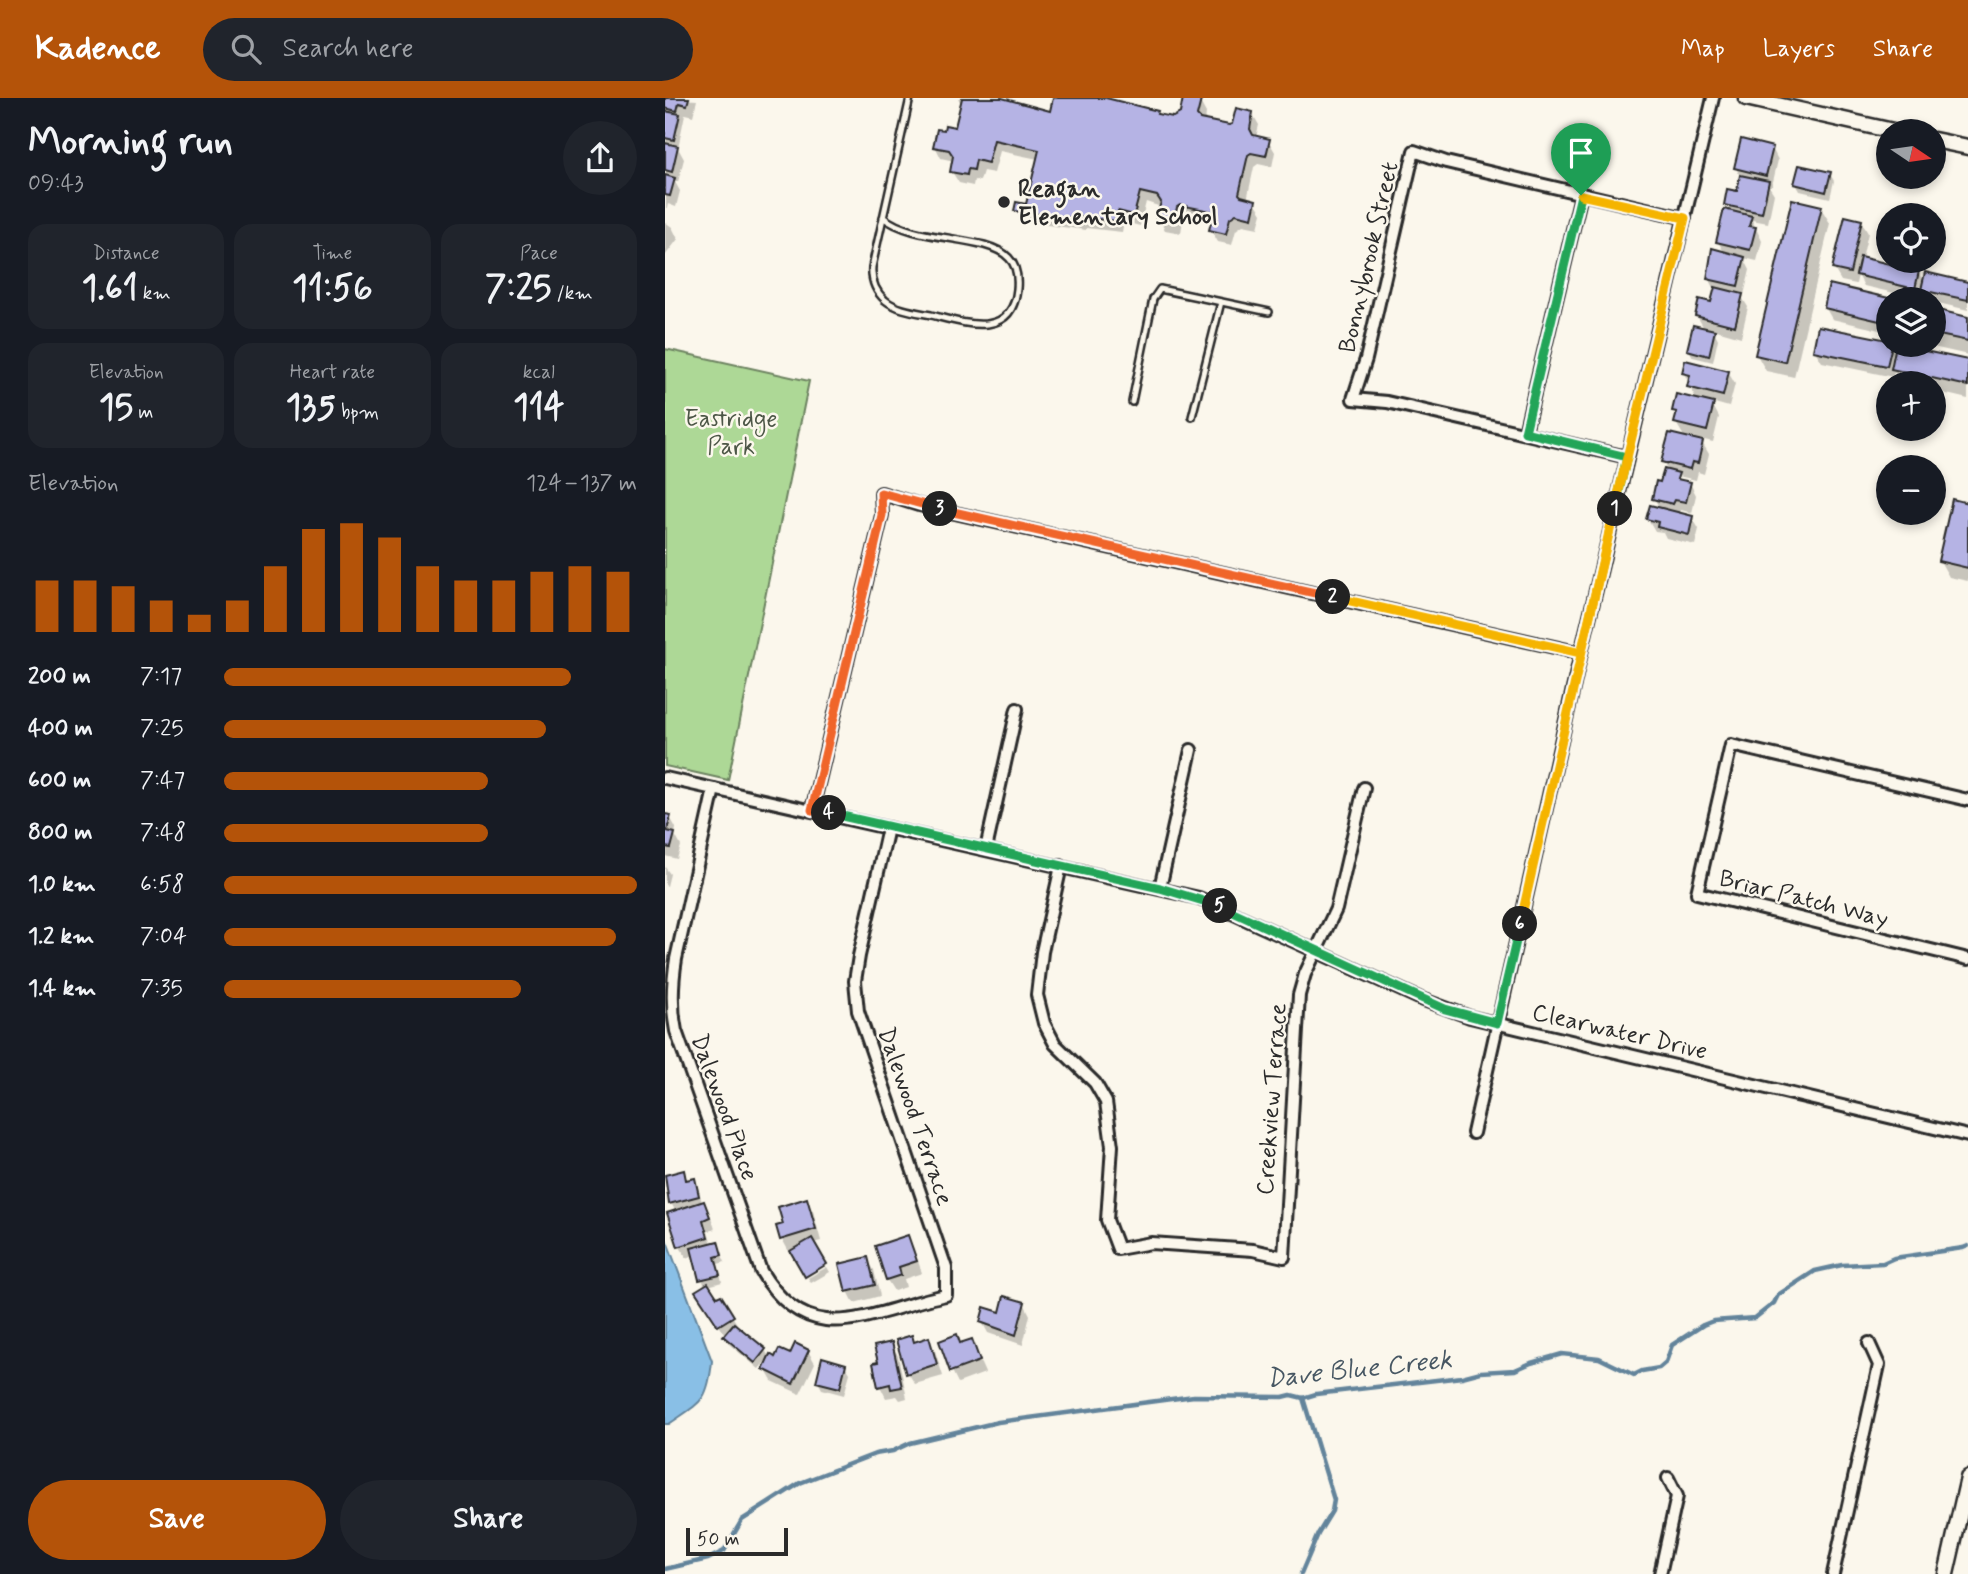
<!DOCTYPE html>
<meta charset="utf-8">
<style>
:root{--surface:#171b24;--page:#20242c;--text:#f1f3f6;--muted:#9ea1a6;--accent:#b45309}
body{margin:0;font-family:Mynerve,sans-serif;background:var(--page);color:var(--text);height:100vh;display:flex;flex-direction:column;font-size:26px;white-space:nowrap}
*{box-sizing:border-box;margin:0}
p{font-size:23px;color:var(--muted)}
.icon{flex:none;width:38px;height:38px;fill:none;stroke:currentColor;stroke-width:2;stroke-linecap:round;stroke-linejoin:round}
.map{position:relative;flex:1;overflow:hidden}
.side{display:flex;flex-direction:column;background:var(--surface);width:665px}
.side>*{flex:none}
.needle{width:46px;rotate:103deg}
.controls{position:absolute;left:1211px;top:21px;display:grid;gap:14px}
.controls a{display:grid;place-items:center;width:70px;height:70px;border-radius:50%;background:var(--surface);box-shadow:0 4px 10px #0003;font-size:35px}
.scale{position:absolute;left:21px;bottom:18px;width:102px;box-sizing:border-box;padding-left:7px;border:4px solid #2b2b2b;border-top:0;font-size:19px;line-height:24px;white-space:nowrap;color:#2b2b2b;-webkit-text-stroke:5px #fbf7ec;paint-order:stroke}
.pin{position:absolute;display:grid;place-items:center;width:60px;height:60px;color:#fff;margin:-72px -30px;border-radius:50% 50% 50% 0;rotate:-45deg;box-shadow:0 0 7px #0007}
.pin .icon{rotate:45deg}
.km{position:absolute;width:35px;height:35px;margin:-18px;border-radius:50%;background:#222;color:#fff;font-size:19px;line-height:35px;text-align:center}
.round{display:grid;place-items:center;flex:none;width:74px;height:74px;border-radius:37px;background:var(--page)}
.overview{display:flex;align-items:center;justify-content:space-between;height:119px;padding:0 28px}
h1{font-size:38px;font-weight:700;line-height:52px}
.figures{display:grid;grid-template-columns:repeat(3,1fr);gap:10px;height:119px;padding:7px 28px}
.figures div{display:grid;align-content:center;border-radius:18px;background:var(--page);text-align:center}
.figures b{font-size:35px;font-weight:700}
.figures small{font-size:19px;font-weight:400}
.figures p{font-size:19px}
.chart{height:196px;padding:14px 28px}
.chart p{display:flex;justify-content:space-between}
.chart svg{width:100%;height:126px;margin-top:7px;stroke:var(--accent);stroke-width:6}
.cta{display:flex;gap:14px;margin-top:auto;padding:14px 28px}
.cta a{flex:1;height:80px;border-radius:42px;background:var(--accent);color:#fff;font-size:28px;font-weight:700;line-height:80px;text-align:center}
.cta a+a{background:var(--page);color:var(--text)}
ul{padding:0 28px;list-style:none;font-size:23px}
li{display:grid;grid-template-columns:112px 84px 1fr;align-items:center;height:52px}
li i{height:18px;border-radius:9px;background:var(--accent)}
header{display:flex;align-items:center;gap:42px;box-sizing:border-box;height:98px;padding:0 35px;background:var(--accent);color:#fff}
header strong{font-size:33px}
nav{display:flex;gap:38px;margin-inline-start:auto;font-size:24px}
.search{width:490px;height:63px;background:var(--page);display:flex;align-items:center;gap:18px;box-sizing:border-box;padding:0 24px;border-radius:38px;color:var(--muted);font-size:26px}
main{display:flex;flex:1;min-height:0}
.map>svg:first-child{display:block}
.green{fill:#add896;stroke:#6c8260;stroke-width:2}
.water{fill:#89bfe6;stroke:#63849b;stroke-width:2}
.shadow{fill:#0003}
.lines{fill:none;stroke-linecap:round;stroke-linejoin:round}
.stream{stroke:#63849b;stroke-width:4.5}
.building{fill:#b5b3e4;stroke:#2b2b2b;stroke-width:2}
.lane-casing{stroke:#2b2b2b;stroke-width:10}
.street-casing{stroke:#2b2b2b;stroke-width:16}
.secondary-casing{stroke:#2b2b2b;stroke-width:19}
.lane{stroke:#fbf7ec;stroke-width:5}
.street{stroke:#fbf7ec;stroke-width:10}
.secondary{stroke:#fbf7ec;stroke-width:14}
.split-1-casing{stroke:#fff;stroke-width:14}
.split-2-casing{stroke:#fff;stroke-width:14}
.split-3-casing{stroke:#fff;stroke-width:14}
.split-4-casing{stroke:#fff;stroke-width:14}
.split-5-casing{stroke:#fff;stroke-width:14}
.split-6-casing{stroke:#fff;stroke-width:14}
.split-7-casing{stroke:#fff;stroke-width:14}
.split-8-casing{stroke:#fff;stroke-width:14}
.split-1{stroke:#22a559;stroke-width:9}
.split-2{stroke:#f5b400;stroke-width:9}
.split-3{stroke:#f0652b;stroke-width:9}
.split-4{stroke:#f0652b;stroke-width:9}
.split-5{stroke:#22a559;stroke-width:9}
.split-6{stroke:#22a559;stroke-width:9}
.split-7{stroke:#f5b400;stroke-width:9}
.split-8{stroke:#f5b400;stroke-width:9}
.poi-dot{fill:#2b2b2b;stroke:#fbf7ec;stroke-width:2.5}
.labels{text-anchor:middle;stroke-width:5;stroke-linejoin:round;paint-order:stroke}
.poi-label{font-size:24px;font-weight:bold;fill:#2b2b2b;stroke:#fbf7ec;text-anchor:start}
.street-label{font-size:24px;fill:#2b2b2b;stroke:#fbf7ec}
.park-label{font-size:24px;fill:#4c5646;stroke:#fbf7ec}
.water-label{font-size:26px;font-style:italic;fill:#475763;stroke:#fbf7ec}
</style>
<header>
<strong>Kadence</strong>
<div class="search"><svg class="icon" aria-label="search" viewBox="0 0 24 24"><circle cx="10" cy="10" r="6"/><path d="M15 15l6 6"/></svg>Search here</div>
<nav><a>Map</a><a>Layers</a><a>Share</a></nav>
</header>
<main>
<section class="side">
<div class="overview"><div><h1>Morning run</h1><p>09:43</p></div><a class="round"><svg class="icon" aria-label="share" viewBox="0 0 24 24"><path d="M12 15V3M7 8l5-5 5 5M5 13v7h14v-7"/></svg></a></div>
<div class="figures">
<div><p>Distance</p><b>1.61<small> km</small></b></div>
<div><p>Time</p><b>11:56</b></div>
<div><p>Pace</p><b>7:25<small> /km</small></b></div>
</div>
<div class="figures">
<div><p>Elevation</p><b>15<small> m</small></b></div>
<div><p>Heart rate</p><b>135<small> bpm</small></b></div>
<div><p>kcal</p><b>114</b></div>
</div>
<div class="chart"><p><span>Elevation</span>124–137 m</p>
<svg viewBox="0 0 160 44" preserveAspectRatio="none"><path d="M5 44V26M15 44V26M25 44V28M35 44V33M45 44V38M55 44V33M65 44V21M75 44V8M85 44V6M95 44V11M105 44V21M115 44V26M125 44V26M135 44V23M145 44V21M155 44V23"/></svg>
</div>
<ul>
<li><b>200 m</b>7:17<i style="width:84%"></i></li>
<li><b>400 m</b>7:25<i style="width:78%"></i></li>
<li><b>600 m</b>7:47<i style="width:64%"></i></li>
<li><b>800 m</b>7:48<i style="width:64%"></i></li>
<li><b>1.0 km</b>6:58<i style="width:100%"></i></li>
<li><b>1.2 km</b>7:04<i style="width:95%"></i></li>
<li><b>1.4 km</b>7:35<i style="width:72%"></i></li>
</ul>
<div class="cta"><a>Save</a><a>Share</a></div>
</section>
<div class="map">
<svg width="1303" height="1476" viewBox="0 0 1303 1476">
<rect width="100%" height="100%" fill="#fbf7ec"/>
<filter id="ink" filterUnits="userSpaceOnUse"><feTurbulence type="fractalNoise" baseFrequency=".0143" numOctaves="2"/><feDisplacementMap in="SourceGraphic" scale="14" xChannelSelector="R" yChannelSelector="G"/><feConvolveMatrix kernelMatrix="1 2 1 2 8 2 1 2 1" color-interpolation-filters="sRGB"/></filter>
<g filter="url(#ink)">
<!-- green -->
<path class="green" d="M0,251L144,283L63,682L0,668Z"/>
<!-- water -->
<path class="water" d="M0,1138L47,1263C43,1304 36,1304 4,1326H0Z"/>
<!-- shadow -->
<g class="shadow">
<path d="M0,0L32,2L28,18L20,16L13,50L19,61L13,84H10L15,93L11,109L3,106L1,114Z"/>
<path d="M293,0H345L344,5L386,15L389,2L386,0H441L492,14L494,18L508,21L535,4L541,15L540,24L565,29L587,15L594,27L591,39L603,42L610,54L607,69L593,66L589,69L582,102L590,104L597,115L593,130L578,127L571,132L567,147L553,144L546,132L548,124L522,118L518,121L516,135L500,132L493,120L496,109L481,104L475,128L459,124L457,134L421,130V132L358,124L351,112L363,108L373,61L335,53L329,75L318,73L315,83L309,82L308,88L294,85L287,74L289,63L276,60L270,48L291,31L297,7Z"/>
<path d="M1107,50L1113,62L1107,88H1104L1109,96L1103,125L1087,122L1097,143L1092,163L1079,160L1085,172L1078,201L1083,209L1076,239L1048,231L1053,241L1048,264L1028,259L1024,252L1040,232L1032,218L1047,206L1050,192L1044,180L1060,155L1053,144L1066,114L1061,106L1073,95L1076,80L1071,70Z"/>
<path d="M1165,76L1169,83L1165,100L1135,93L1131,86Z"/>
<path d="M1156,110L1165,125L1129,279L1101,273L1092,257Z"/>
<path d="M1196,123L1203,135L1197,161L1253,174L1260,185L1262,177L1303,186V212L1269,204V201H1263L1258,193L1255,201L1199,188L1193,177L1191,186L1176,183L1169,171Z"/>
<path d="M0,124L7,129L13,141L0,158Z"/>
<path d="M1165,188L1223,202V234L1167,221L1160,209Z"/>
<path d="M1269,213L1303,221V257L1259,247H1269Z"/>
<path d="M1155,230L1223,244L1231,253L1233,248L1303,263V301L1269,293V285H1236L1229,274L1228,279L1157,264L1150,253Z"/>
<path d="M1063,274L1070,286L1064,309L1046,304L1054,319L1048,344L1035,341L1044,356L1039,376L1033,374L1031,382L1013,378L1017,384L1025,385L1031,397L1027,415L1016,412L1015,416L1027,419L1034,431L1030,447L1001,440L998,434L990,433L983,421L995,411L989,400L1004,374L998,364L1020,340L1011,325L1013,319L1009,312L1032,303L1019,275Z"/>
<path d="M1288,403L1303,406V483L1284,479L1275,463Z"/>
<path d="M0,717L5,719L11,730L10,737L16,748L12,761L0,758Z"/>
<path d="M0,769L5,776L2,788L0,787Z"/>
<path d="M18,1074L23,1083L29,1082L33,1089L37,1105L45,1116L50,1131L43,1133L47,1146L52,1145L60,1164L53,1166L57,1184L43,1188L52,1201L55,1199L72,1226L70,1227L100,1252L104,1259L94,1271L64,1246L60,1238L66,1230L59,1235L37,1201L40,1189L29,1157L22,1160L15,1149L4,1116L11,1114L6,1105L0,1079Z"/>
<path d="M141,1102L148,1113L156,1143L148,1145L141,1177L126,1152H123L117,1141L120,1127Z"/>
<path d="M243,1139L249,1151L257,1175L239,1181L241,1189L229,1193L222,1182Z"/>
<path d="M202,1161L209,1172L215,1198L189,1205L183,1193Z"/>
<path d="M162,1169L165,1174L146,1185L143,1180Z"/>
<path d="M359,1205L365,1217L358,1247L323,1235L317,1224Z"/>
<path d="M292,1238L296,1246L306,1243L320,1275L293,1285L287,1273Z"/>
<path d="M264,1241L270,1253L278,1278L250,1286L243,1275L249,1245Z"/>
<path d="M227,1246L233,1258L242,1300L235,1302L232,1298L221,1300L215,1288V1265Z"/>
<path d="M143,1253L150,1265L135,1296L107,1283L100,1271L111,1261Z"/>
<path d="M180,1267L185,1275L179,1297L157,1291L153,1284Z"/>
</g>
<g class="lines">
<!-- stream -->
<g class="stream">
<path d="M0,1471L43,1461L59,1453L77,1422L135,1385L210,1356L228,1353L245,1345L333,1324L529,1298L618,1299L626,1297L638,1300L651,1296L797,1279L816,1274L850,1272L866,1265L897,1256L934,1260L969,1277L977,1273L994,1270L1001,1264L1007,1247L1038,1227L1048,1223L1090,1220L1109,1205L1113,1197L1150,1173L1177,1167L1218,1165L1229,1160L1298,1150L1303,1148"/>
<path d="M636,1476L653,1436L667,1413L669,1402L638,1300"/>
</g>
</g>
<!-- building -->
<g class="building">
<path d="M0,0H24L22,7L14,5L12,13L0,10Z"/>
<path d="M297,0H337L385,13L388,0H441L493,13L492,16L508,19L515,15L518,0H525L536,2L532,18L535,21L564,27L567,26L571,10L588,14L585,31L588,37L605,41L601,58L586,55L583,57L574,96L576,98L591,102L587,120L571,116L565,120L561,136L544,132L548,117L545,113L515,107L512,109L509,124L491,121L496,104L492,98L475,94L469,117L453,113L451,123L415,119V121L349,113L351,104L361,106L374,52L329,42L323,65L311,62L309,72L303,71L302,77L285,74L288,58L284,52L268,49L272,31L279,32L280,27L290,29Z"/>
<path d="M0,13L15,16L9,42L0,40Z"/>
<path d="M1076,41L1108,49L1101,78L1069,70Z"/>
<path d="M0,45L13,48L7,74L0,72Z"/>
<path d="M1134,67L1166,74L1161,94L1129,86Z"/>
<path d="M0,77L10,80L5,98L0,97Z"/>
<path d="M1075,77L1104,83L1097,115L1059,107L1062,91L1072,93Z"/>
<path d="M1127,101L1157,108L1120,264L1090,257Z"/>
<path d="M1059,111L1087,118L1084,128L1091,129L1085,152L1051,144Z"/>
<path d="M1180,118L1197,122L1185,175L1167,171Z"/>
<path d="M1047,150L1080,159L1073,188L1042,181Z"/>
<path d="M1195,159L1254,173L1250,191L1191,177Z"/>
<path d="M1260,174L1303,184V202L1256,192Z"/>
<path d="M1164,186L1228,201H1223V225L1159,210Z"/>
<path d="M1050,189L1078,196L1070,228L1030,218L1034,201L1046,204Z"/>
<path d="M1269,211L1303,219V243L1269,236Z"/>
<path d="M1028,227L1050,232L1044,258L1022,252Z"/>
<path d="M1153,228L1223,242V247H1227L1222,268L1148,253Z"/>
<path d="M1231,247L1303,262V288L1226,271Z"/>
<path d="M1020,262L1064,273L1058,298L1022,289L1025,277L1017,275Z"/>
<path d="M1011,296L1049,305L1042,333L1009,325L1012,314L1007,313Z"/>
<path d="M1004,335L1038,343L1033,365L1027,364L1025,371L996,364Z"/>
<path d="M999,371L1014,375L1012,381L1026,384L1021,404L1010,402L1008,406L987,401L991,383L995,384Z"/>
<path d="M1287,401L1303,405V470L1273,463Z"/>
<path d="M985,407L1028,418L1024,437L992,429L993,424L981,421Z"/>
<path d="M0,716L6,717L2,733L10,735L6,750L0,749Z"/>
<path d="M19,1072L21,1082L30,1080L34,1098L4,1106L0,1077Z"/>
<path d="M142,1100L151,1131L115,1142L111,1128L118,1126L113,1109Z"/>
<path d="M39,1103L45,1119L38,1122L43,1139L13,1149L2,1115Z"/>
<path d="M243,1137L252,1163L234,1169L236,1177L221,1182L210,1148Z"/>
<path d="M147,1140L162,1166L140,1179L125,1153Z"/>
<path d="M53,1143L57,1157L50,1159L55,1177L34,1182L26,1150Z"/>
<path d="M203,1159L210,1187L181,1194L174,1166Z"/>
<path d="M43,1185L52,1199L56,1197L69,1218L53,1228L30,1193Z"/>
<path d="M339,1198L360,1204L351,1237L315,1224L319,1209L335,1214Z"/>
<path d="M69,1225L101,1251L90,1265L58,1238Z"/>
<path d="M292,1236L295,1245L307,1241L315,1263L285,1274L274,1243Z"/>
<path d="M247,1237L249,1244L264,1239L272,1266L241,1276L231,1242Z"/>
<path d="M227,1244L237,1289L226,1291L225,1286L213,1289L208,1265L213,1264L209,1248Z"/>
<path d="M130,1245L144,1252L128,1286L98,1271L105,1256L110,1259L114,1251L125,1256Z"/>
<path d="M157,1259L181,1266L175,1290L151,1284Z"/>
</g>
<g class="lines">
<!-- lane casing -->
<g class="lane-casing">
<g id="lane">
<path d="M218,119C249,145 322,136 344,160C352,168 353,180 352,191C347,242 299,225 266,217C251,214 232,212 220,202C210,193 206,182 207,169L245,0"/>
<path d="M467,304L488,201L495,191L604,214"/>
<path d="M527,319L556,204"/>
</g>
</g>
<!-- street casing -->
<g class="street-casing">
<g id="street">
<path d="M860,334L916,97"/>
<path d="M962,359L722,304L688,301L701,261L749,53L781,64L1020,120"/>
<path d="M0,680L534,800L756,901L805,919L1303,1038"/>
<path d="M49,691L11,861C7,886 6,908 11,933L96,1173C146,1257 208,1212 281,1197V1170L193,913L190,883L194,858L223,730"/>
<path d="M1303,702L1066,647L1032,795L1303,861"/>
<path d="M147,712L217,417L216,395L254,407L916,555"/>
<path d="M321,751L352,611"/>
<path d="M396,768L377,854L372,897L379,925L390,946L430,985L441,1004L447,1048L442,1122L453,1151L486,1145L588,1152L619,1159L634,897L640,876L671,811L699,690"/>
<path d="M495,790L526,652"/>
<path d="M808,1035L916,555L1048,0"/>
<path d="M995,1476L1012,1398L1003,1380"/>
<path d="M1168,1476L1214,1267L1204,1245"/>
</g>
</g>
<!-- secondary casing -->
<g class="secondary-casing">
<g id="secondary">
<path d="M1081,0L1228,33"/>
<path d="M1269,42L1303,49"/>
<path d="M1281,1476L1303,1380"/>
</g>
</g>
<!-- lane -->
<use href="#lane" class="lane"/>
<!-- street -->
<use href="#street" class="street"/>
<!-- secondary -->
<use href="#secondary" class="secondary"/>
</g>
</g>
<g class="lines" filter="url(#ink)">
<!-- split-1 casing -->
<g class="split-1-casing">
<path id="split-1" d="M916,97L860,334L962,359L950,411"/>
</g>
<!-- split-2 casing -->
<g class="split-2-casing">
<path id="split-2" d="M668,499L916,555L950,411"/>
</g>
<!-- split-3 casing -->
<g class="split-3-casing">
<path id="split-3" d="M275,411L668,499"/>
</g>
<!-- split-4 casing -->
<g class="split-4-casing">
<path id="split-4" d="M164,715L147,712L217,417L216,395L275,411"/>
</g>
<!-- split-5 casing -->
<g class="split-5-casing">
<path id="split-5" d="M164,715L495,790L555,808"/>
</g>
<!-- split-6 casing -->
<g class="split-6-casing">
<path id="split-6" d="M555,808L780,911L832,925L855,826"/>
</g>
<!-- split-7 casing -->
<g class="split-7-casing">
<path id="split-7" d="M855,826L944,434"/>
</g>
<!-- split-8 casing -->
<g class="split-8-casing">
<path id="split-8" d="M916,97L1020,120L944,434"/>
</g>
<!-- split-1 -->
<use href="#split-1" class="split-1"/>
<!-- split-2 -->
<use href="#split-2" class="split-2"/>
<!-- split-3 -->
<use href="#split-3" class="split-3"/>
<!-- split-4 -->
<use href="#split-4" class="split-4"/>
<!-- split-5 -->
<use href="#split-5" class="split-5"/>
<!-- split-6 -->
<use href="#split-6" class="split-6"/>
<!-- split-7 -->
<use href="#split-7" class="split-7"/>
<!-- split-8 -->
<use href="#split-8" class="split-8"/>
</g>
<!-- markers -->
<circle class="poi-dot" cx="339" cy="104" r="7"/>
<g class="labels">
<!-- poi labels -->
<g class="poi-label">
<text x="353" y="98">Reagan<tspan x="353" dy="28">Elementary School</tspan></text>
</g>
<!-- street labels -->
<g class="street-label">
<text transform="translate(703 159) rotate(-77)" y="8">Bonnybrook Street</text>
<text transform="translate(1139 800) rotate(14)" y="8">Briar Patch Way</text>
<text transform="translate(955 933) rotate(13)" y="8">Clearwater Drive</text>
<text transform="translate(606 1001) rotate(-86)" y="8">Creekview Terrace</text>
<text transform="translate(60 1009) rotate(70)" y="8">Dalewood Place</text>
<text transform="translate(251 1018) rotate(71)" y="8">Dalewood Terrace</text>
</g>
<!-- park labels -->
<g class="park-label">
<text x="66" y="328">Eastridge<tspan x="66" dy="28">Park</tspan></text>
</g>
<!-- water labels -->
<g class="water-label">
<text transform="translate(694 1270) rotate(-6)" y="9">Dave Blue Creek</text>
</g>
</g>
</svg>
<div class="controls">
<a><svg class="needle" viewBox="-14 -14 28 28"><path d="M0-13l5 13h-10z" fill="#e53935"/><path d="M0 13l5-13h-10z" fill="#9ea1a6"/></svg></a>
<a><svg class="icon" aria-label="locate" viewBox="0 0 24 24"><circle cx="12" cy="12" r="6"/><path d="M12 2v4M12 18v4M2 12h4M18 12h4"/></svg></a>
<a><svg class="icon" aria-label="layers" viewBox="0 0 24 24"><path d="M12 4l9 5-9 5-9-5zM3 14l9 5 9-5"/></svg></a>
<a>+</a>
<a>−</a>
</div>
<div class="scale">50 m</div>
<div class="pin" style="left:916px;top:97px;background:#1e9e55"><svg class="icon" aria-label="arrive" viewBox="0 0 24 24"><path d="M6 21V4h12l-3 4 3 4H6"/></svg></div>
<b class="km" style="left:950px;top:411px">1</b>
<b class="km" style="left:668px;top:499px">2</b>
<b class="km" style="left:275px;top:411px">3</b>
<b class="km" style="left:164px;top:715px">4</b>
<b class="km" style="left:555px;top:808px">5</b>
<b class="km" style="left:855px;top:826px">6</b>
</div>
</main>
